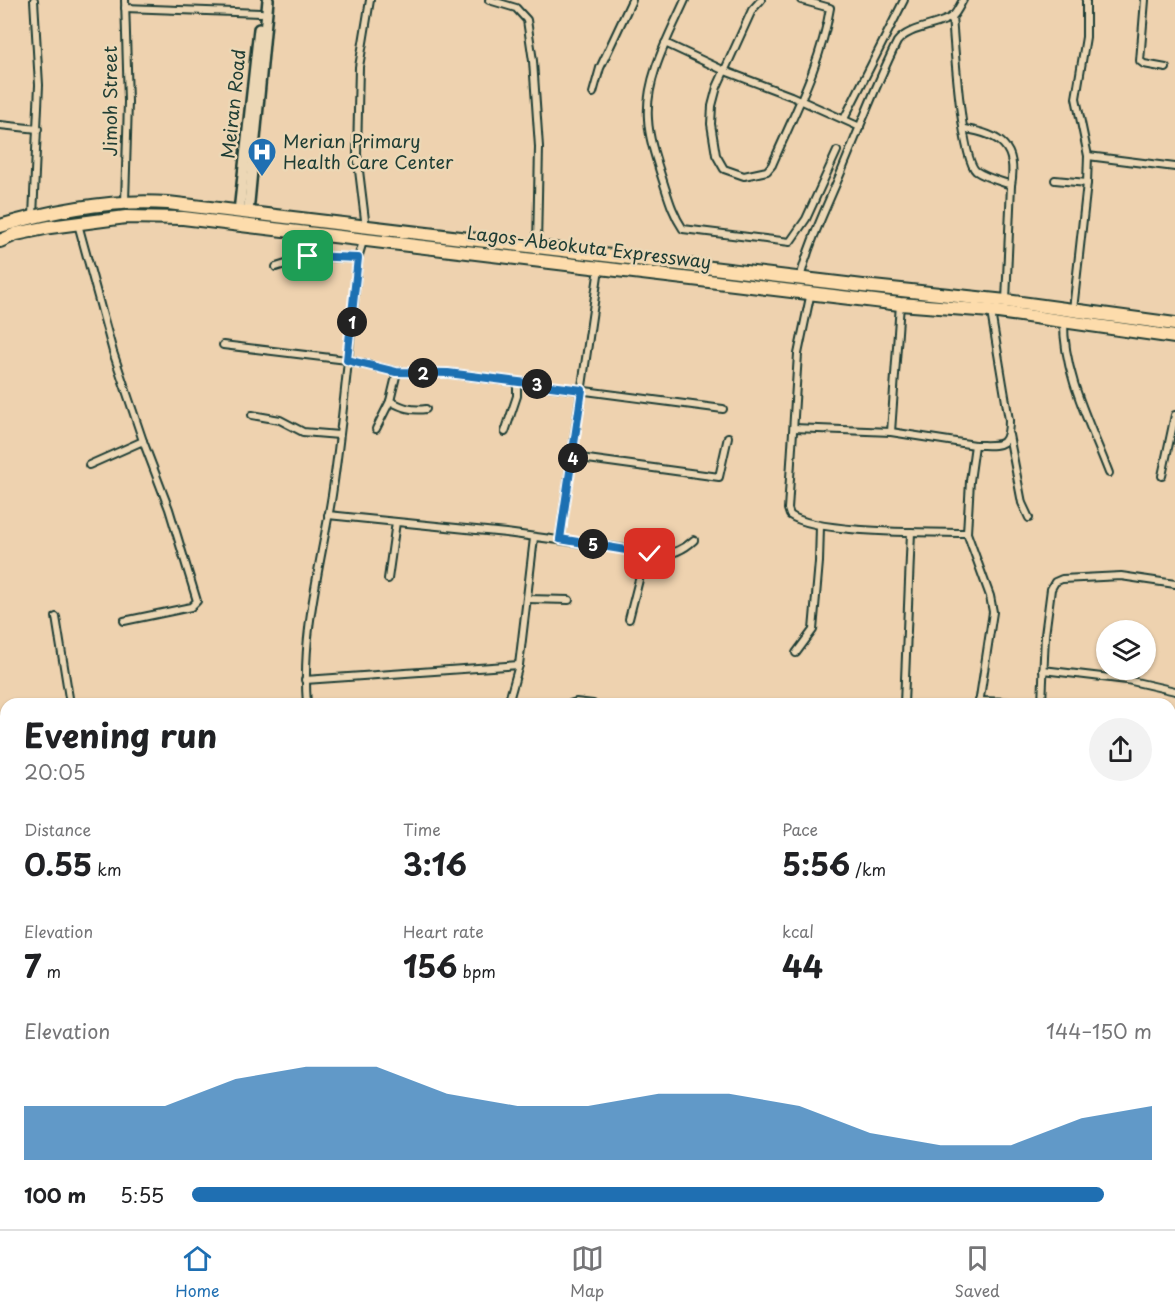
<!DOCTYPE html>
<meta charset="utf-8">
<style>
:root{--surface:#fff;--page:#f2f2f2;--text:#202124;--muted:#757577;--line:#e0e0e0;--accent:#1f6fb2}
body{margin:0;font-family:"Playpen Sans",sans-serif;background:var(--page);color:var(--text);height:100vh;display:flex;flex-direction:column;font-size:22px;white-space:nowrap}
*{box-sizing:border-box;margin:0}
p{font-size:20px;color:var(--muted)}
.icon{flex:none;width:33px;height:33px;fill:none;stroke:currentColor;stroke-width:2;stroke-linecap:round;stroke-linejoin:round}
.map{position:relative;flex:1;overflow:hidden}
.sheet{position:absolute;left:0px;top:698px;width:1176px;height:532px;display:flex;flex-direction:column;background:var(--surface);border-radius:18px 18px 0 0;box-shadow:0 2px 4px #0004}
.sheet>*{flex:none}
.fabs{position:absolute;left:1096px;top:620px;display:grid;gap:12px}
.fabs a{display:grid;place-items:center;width:60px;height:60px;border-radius:50%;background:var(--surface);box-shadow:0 2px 4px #0004;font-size:30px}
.pin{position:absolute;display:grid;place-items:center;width:51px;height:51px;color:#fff;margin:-26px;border-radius:12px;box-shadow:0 3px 9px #0006}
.km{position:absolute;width:30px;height:30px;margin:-15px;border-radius:50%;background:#222;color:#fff;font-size:16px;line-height:30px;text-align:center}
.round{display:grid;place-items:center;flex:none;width:63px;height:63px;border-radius:32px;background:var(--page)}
.headline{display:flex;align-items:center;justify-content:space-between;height:102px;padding:0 24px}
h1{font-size:33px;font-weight:700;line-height:45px}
.metrics{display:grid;grid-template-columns:repeat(3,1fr);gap:9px;height:102px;padding:6px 24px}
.metrics div{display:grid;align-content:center}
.metrics b{font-size:30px;font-weight:700}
.metrics small{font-size:16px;font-weight:400}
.metrics p{font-size:16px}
.chart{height:168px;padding:12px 24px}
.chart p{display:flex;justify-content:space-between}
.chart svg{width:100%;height:108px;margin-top:6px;fill:var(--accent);opacity:.7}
ul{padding:0 24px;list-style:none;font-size:20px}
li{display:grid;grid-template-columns:96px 72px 1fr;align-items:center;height:45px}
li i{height:15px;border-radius:8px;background:var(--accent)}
.tabs{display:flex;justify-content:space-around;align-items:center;height:84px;border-top:2px solid var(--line);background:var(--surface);font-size:16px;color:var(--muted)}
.tabs a{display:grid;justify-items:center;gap:3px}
.tabs .active{color:var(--accent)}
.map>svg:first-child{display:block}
.built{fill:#ddc3a2}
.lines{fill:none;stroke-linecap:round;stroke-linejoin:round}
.street-casing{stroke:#1f3d34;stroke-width:10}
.secondary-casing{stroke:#1f3d34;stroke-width:14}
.highway-casing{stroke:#1f3d34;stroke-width:16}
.street{stroke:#ecd7b5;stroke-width:6}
.secondary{stroke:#ecd7b5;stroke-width:9}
.highway{stroke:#fddcac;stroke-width:12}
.route-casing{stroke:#fff;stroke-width:12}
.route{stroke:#1f6fb2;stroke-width:8}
.labels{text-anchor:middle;stroke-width:5;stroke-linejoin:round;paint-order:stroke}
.street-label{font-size:18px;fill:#1f3d34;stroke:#ecd7b5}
.poi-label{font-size:18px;fill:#1f3d34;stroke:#ecd7b5;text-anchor:start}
</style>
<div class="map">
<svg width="1175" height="1229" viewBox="0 0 1175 1229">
<rect width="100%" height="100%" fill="#eed2af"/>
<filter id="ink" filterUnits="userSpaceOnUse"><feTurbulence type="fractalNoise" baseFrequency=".0167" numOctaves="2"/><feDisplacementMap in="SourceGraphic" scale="12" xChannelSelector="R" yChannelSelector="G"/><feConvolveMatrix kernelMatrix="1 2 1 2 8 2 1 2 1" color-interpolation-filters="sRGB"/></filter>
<g filter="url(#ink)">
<!-- built -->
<path class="built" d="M142,1224H322L318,1229H149Z"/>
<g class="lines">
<!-- street casing -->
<g class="street-casing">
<g id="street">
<path d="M489,0L516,8L527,20L533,61L539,147L537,246"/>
<path d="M685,0C669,36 645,78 648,119C649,139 656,159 662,178C668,196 672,213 683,229L790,242L806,219L837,151"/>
<path d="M761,0L752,10L717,87L712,106L711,124L716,155L724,169L744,176L767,171L772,165C794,114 821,64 830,8L801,0"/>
<path d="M1145,0L1140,61L1144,64L1166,68"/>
<path d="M125,8L261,13"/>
<path d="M952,16C954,41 961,158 976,171C986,178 1000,181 1011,185L1006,301"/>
<path d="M665,43L725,71L791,96L860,127"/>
<path d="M593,93L600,68L632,0"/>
<path d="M844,119L904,0"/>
<path d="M0,125L38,129"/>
<path d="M965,129C1000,134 1018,147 1011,185"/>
<path d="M1088,156L1175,167"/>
<path d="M1055,180L1087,183"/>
<path d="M125,202L128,102L125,0"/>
<path d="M33,216L39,85L34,0"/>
<path d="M78,224L113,352L143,441L169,509L197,601L191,607L124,621"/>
<path d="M366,228L357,154L359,67L370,0"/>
<path d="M276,267L308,257L358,258"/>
<path d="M800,278C810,240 827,206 842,170C860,127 876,84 897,42C909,26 938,27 953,16C957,12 960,5 963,0"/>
<path d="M811,292L798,354L788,509L790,515C816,534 930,532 967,533"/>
<path d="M1073,310L1087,183L1088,156L1076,98L1086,37V0"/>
<path d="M1064,322C1063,373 1091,426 1109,473"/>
<path d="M223,345L347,360L397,372L448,373L723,409"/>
<path d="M397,372L390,401C403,408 412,411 426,409"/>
<path d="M252,415L280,420L303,432L339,435"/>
<path d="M794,428L891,432L975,445"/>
<path d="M376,429L390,401"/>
<path d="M505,432L517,396V382"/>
<path d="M891,432L900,304"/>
<path d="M1009,435L1022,503L1029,518"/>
<path d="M573,457L719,477L728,437"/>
<path d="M89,465L143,441"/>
<path d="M1162,476L1175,415"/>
<path d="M328,515L506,533L641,551C661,558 679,554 694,540"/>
<path d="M560,539L599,268"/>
<path d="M388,579L396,522"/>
<path d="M527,599L569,600"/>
<path d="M56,617L70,704"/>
<path d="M629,619L643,564L650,554"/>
<path d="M796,653L813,630L819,562L820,526"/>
<path d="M1043,670L1127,680L1175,691"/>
<path d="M305,680L519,665"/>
<path d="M979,701L1044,703"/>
<path d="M1042,703L1045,635L1051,589L1055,582L1062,579L1121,576L1175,584"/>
<path d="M307,704C301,633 321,564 332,495C344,416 350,337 358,258L364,238"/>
<path d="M508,704L519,665L534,538"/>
<path d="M570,704L576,702L593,704"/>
<path d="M904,704L911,532"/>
<path d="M979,704L993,612L990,596L967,533L970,481L975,445C1000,445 1009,449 1009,420L991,312"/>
<path d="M1170,722H1175"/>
<path d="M0,733H6"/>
<path d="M0,758L6,760"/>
<path d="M1170,828H1175"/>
<path d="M1170,927H1175"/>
<path d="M1170,1012L1175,1011"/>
<path d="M0,1033H6"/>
<path d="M1170,1108H1175"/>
<path d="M0,1122L6,1115"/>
<path d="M0,1197L6,1189"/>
<path d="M1170,1202H1175"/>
<path d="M796,1224L800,1229"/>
<path d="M1016,1224V1229"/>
<path d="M86,1229L90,1224"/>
<path d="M387,1229L393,1224"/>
<path d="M564,1229L570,1224"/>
<path d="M710,1229L716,1224"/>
<path d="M826,1229L892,1224"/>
</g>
</g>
<!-- secondary casing -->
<g class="secondary-casing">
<g id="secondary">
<path d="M239,212L259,29"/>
<path d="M248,213L268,0"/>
</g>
</g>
<!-- highway casing -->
<g class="highway-casing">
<g id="highway">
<path d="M0,226C54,210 111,199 168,203L863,286L1006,301L1175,324"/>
<path d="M0,241L16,234L50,227L126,217L183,218L900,304L991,311L1175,337"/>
</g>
</g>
<!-- street -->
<use href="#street" class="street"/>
<!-- secondary -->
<use href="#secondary" class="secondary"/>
<!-- highway -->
<use href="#highway" class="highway"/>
</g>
</g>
<g class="lines" filter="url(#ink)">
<!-- route casing -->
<g class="route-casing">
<path id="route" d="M308,256L358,258L347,360L396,372L448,373L582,390L560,539L650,554"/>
</g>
<!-- route -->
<use href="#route" class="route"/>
</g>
<!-- icons -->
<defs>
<g id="hospital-pin" transform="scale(1.5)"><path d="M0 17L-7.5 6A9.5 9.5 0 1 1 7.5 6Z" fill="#1f6fb2" stroke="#ecd7b5"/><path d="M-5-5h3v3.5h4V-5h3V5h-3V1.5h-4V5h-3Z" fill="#fff"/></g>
</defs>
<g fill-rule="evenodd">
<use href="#hospital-pin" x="262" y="152"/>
</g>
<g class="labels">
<!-- street labels -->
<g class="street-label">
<text transform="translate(111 101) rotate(-90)" y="6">Jimoh Street</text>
<text transform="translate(234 104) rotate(-84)" y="6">Meiran Road</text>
<text transform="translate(589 248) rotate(7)" y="6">Lagos-Abeokuta Expressway</text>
</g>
<!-- poi labels -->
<g class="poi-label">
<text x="283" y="148">Merian Primary<tspan x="283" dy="21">Health Care Center</tspan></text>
</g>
</g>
</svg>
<div class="fabs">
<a><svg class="icon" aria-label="layers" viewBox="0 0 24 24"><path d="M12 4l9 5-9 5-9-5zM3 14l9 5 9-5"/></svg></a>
</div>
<div class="pin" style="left:308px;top:256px;background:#1e9e55"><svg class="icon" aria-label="arrive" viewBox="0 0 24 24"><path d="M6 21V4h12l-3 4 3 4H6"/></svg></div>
<div class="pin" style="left:650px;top:554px;background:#d93025"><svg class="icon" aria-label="check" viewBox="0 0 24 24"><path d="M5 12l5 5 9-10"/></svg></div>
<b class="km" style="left:352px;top:322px">1</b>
<b class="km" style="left:423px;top:373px">2</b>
<b class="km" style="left:537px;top:384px">3</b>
<b class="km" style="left:573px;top:458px">4</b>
<b class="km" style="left:593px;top:544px">5</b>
<section class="sheet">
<div class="headline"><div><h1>Evening run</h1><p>20:05</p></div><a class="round"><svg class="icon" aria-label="share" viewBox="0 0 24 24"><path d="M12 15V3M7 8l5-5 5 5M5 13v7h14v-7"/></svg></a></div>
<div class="metrics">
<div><p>Distance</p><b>0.55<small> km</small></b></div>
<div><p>Time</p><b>3:16</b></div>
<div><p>Pace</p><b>5:56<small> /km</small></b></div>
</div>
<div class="metrics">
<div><p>Elevation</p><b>7<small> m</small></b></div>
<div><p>Heart rate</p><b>156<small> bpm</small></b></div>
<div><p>kcal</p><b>44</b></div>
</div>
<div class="chart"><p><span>Elevation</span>144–150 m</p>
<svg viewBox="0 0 160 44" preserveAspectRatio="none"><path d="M0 44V22L10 22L20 22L30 11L40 6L50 6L60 17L70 22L80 22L90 17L100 17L110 22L120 33L130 38L140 38L150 27L160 22V44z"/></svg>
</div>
<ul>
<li><b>100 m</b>5:55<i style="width:95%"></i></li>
</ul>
</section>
</div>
<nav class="tabs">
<a class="active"><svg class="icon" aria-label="home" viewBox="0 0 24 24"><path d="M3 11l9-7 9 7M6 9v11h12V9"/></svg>Home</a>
<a><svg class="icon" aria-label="map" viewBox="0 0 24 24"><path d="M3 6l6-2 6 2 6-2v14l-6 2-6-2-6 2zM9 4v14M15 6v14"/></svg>Map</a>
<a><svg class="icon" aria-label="saved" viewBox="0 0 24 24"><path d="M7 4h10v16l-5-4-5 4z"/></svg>Saved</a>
</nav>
